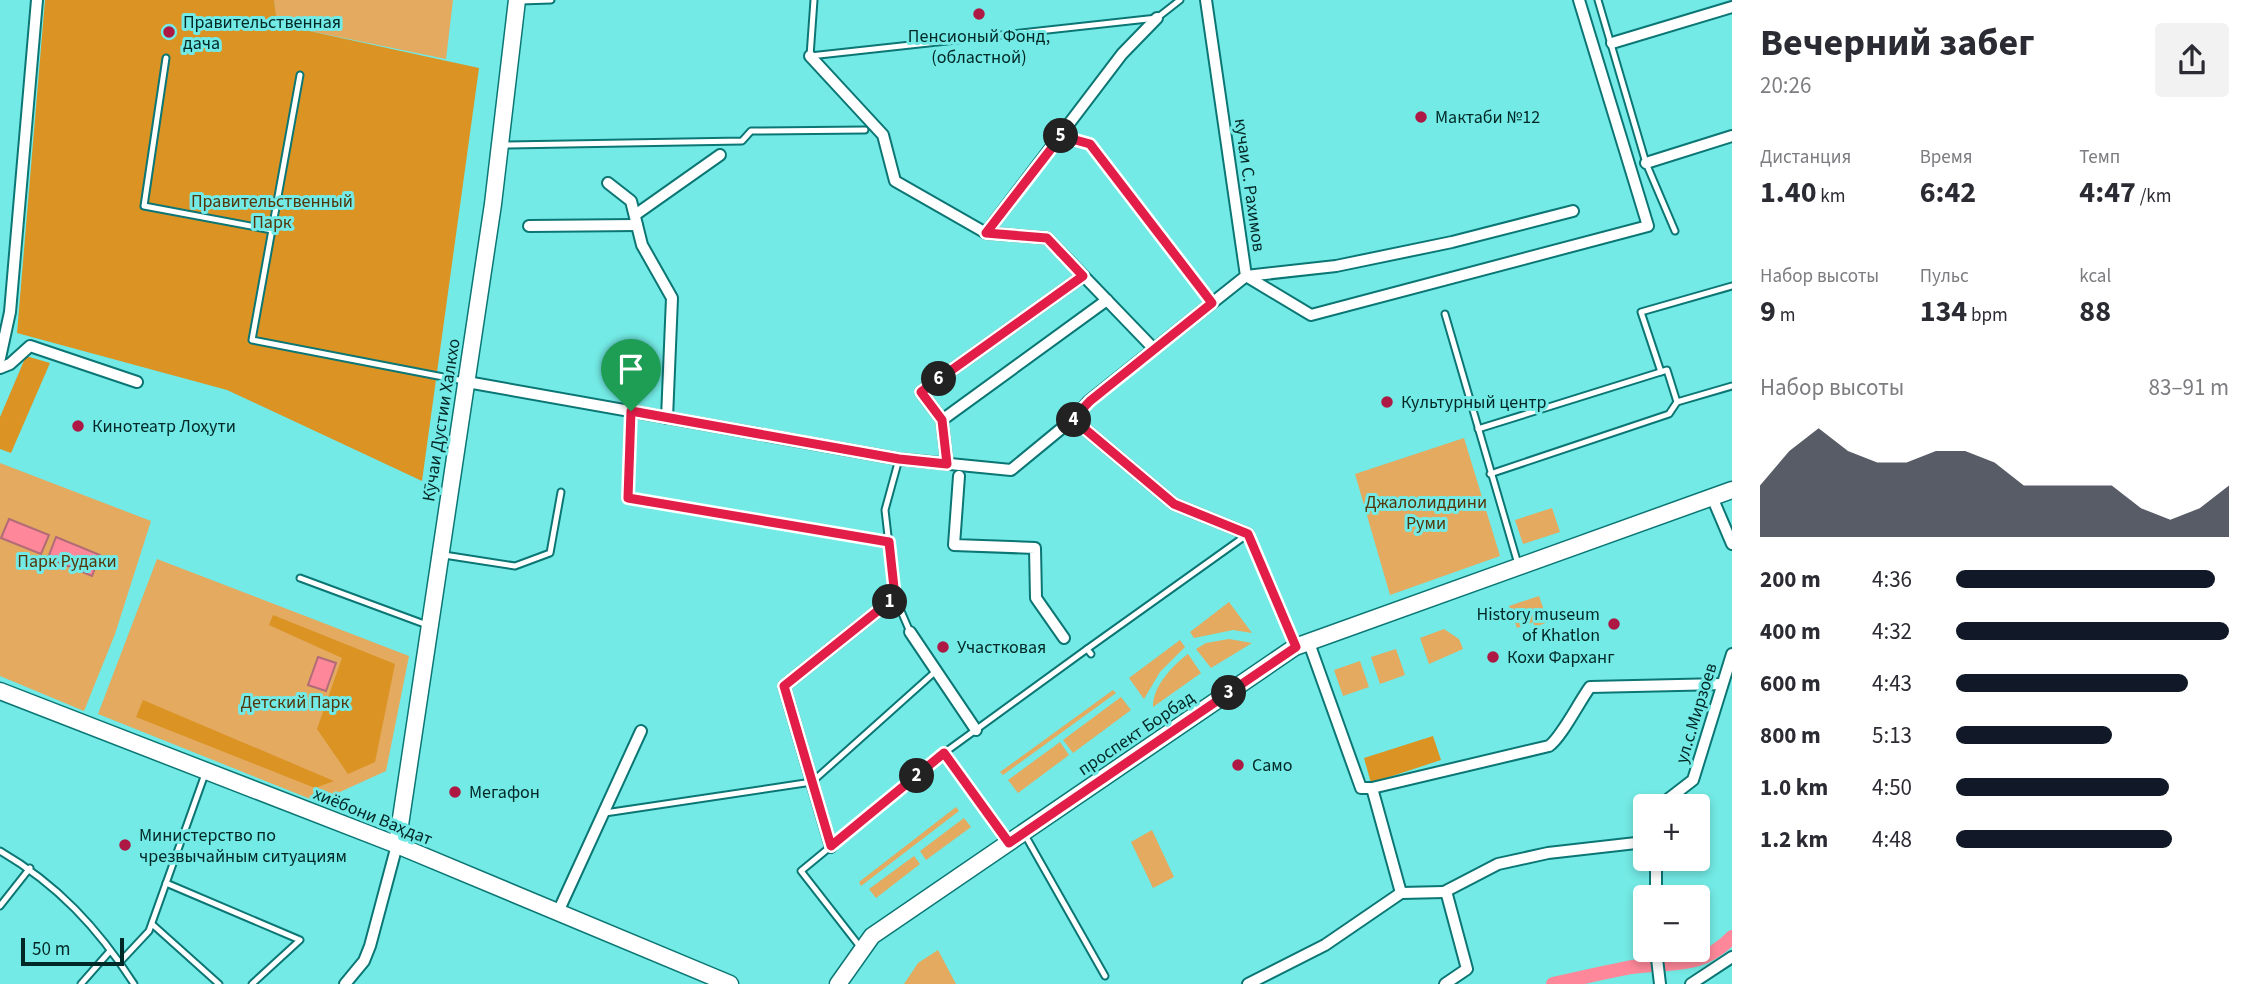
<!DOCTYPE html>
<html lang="ru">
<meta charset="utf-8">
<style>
:root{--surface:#fff;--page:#f2f2f3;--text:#2b2b33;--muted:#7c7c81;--accent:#111827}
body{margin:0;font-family:"Source Sans 3",sans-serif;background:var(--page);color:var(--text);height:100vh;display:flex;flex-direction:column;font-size:26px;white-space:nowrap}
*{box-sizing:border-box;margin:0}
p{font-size:23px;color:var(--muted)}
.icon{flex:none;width:38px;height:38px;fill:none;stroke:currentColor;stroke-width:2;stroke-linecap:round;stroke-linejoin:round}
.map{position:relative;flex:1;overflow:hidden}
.side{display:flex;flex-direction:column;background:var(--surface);width:525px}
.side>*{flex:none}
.buttons{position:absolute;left:1633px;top:794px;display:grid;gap:14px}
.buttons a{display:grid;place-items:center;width:77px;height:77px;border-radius:7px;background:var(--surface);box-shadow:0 4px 10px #0003;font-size:35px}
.scale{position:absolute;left:21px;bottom:18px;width:103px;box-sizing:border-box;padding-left:7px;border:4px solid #002827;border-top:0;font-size:19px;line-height:24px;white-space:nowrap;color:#002827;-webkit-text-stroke:5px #73eae5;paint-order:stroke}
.pin{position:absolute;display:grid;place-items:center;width:60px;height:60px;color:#fff;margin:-72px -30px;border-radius:50% 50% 50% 0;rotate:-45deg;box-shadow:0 0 7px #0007}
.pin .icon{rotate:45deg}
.km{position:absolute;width:35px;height:35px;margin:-18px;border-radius:50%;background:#222;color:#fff;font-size:19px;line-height:35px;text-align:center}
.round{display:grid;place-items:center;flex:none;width:74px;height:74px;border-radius:7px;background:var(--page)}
.head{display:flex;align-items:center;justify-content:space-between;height:119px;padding:0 28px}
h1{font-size:38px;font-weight:700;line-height:52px}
.figures{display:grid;grid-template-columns:repeat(3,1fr);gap:10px;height:119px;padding:7px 28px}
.figures div{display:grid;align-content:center}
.figures b{font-size:30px;font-weight:700}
.figures small{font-size:19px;font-weight:400}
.figures p{font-size:19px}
.chart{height:196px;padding:14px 28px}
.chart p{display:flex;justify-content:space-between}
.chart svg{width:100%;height:126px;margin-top:7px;fill:var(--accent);opacity:.7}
ul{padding:0 28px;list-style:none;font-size:23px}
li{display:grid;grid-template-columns:112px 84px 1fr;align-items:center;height:52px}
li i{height:18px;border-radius:9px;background:var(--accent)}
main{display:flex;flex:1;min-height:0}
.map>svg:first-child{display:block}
.green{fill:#e3aa60}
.forest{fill:#db9324}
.water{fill:#fe8899;stroke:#b26b77;stroke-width:2}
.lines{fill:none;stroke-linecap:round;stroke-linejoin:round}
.canal{stroke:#fe8899;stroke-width:14}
.lane-casing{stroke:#0b7674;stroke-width:9}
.street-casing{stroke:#0b7674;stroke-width:14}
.secondary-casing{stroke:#0b7674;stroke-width:19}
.lane{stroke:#fff;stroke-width:5}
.street{stroke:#fff;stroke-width:10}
.secondary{stroke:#fff;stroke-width:16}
.route-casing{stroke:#fff;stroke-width:14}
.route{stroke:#e11d48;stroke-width:9}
.poi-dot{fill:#ad1944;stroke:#73eae5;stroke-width:2.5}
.labels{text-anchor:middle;stroke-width:6;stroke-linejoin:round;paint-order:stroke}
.poi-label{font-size:18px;fill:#002827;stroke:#73eae5;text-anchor:start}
.street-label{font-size:18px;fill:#002827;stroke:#73eae5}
.park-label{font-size:18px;fill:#53360a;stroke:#73eae5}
</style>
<main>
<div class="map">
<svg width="1732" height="984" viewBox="0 0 1732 984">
<rect width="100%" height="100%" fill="#73eae5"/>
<!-- green -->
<g class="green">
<path d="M274,0H453L446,59L276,24Z"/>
<path d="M1464,438L1500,556L1390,595L1355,474Z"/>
<path d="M0,463L151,521L115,634L84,711L0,676Z"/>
<path d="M1552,508L1560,532L1523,544L1515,520Z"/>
<path d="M157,559L409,656L386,771L318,802L98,714Z"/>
<path d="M1539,596L1548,622L1535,627L1533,622L1517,628L1509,606Z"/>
<path d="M1229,602L1252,633L1233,630L1194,638L1190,632Z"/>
<path d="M1444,629L1459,639L1463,649L1429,664L1420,638Z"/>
<path d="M1229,639L1252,643L1211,668L1196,649L1206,643Z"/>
<path d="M1180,640L1185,647L1160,672L1144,699L1129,678Z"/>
<path d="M1396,649L1405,675L1380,684L1371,657Z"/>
<path d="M1188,654L1201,673L1153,707C1152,687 1173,665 1188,654Z"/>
<path d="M1360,661L1369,687L1343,696L1334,670Z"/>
<path d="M1113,690L1116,693L1003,775L1000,772Z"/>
<path d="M1121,697L1131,710L1073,753L1063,740Z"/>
<path d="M1060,742L1069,755L1018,793L1008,780Z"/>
<path d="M956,807L959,811L861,886L859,882Z"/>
<path d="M964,818L971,827L926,860L920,851Z"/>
<path d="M1152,830L1174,877L1153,888L1131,842Z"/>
<path d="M914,856L920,864L876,898L869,889Z"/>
<path d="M938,950L956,984H904L918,963Z"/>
</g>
<!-- forest -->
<g class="forest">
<path d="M45,0H274L277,24L479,68L422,481L227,390L17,333Z"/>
<path d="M26,356L50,363L11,453L0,449V417Z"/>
<path d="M273,615L395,664L375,762L348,774L317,729L342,658L269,625Z"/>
<path d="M143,700L334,781L315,788L136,717Z"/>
<path d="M1433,736L1441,760L1371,783L1364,758Z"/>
</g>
<!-- water -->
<g class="water">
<path d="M9,519L49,535L41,554L1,538Z"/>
<path d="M56,537L100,555L92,576L48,558Z"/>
<path d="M318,657L336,663L326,691L308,685Z"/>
</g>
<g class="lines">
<!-- canal -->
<path class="canal" d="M1553,984C1579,978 1606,972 1632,967C1673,961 1700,970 1732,937"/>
<!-- lane casing -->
<g class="lane-casing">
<g id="lane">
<path d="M814,0L810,56L1157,18L1180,0"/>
<path d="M1598,0L1646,163L1675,231"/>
<path d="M520,1L551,0"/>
<path d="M166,58L144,206L272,230"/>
<path d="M300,75L252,340L464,381"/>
<path d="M1061,136L1090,144L1212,303"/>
<path d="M503,145L742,141L751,131L865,130"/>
<path d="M1445,314L1518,564"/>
<path d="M1661,372L1641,312L1732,286"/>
<path d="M1677,402L1732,386"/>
<path d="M631,412L628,498L889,542"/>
<path d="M1478,429L1667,370L1677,402L1669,414L1490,474"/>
<path d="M899,459L885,510L895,597L910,632"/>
<path d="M444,555L515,566L550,553L561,492"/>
<path d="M300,578L427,625"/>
<path d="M1087,649L1248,534L1295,646"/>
<path d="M944,753L1007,841"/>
<path d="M605,813L812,782L936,671"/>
<path d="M1025,835L1105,976"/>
<path d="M0,851C57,884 98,928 134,984"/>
<path d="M166,883L300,940L252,984"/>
<path d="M0,906L30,868"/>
<path d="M152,924L219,984"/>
<path d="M861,948L801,871L944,753L1087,649L1091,654"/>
<path d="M120,962L149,931L205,774"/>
<path d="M81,984L110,951"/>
</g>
</g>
<!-- street casing -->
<g class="street-casing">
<g id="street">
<path d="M1612,43L1732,7"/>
<path d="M810,56L883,135L895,181L986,233L1047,238L1154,349"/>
<path d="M1646,163L1732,136"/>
<path d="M608,183L631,201L642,245L672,298L667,418"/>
<path d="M635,215L720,155"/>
<path d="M529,226L637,225"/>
<path d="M986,233L1122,54L1157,18"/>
<path d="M1246,276L1311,315L1648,226L1579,0"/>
<path d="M1246,276L1336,266L1452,242L1573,211"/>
<path d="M0,358L10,312L37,0"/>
<path d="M0,368L10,364L30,346L137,382"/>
<path d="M467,382L899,459L1011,470L1073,419L1089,401L1246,276L1206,0"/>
<path d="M1073,419L1174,504L1248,534"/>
<path d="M942,420L921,392L1083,276"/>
<path d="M947,464L942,420L1107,300"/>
<path d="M959,476L954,545L1035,548L1036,598L1064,638"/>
<path d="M1712,497L1732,544"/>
<path d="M910,632L976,730"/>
<path d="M1309,643L1361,788H1372L1401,893"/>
<path d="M1372,788L1549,746C1561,738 1579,702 1590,687L1722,684"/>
<path d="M1658,807L1693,780L1732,654"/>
<path d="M831,847L784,686L895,597"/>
<path d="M1656,859V898"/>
<path d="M558,912L641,731"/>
<path d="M1656,950L1660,984"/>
<path d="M345,984L364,961L370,946L397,845"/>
<path d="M1248,984L1325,945L1401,893L1444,892"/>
<path d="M1445,984L1467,969L1446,891L1498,864L1548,853L1645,842"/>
<path d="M1691,984L1732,957"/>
</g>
</g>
<!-- secondary casing -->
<g class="secondary-casing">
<g id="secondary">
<path d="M0,691L397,845L730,984"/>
<path d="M397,845L493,204L517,0"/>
<path d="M838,984L872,936L1295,647L1732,490"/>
</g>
</g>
<!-- lane -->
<use href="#lane" class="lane"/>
<!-- street -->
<use href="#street" class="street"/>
<!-- secondary -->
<use href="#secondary" class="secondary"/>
</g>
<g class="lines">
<!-- route casing -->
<g class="route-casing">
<path id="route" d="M1061,136L1090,144L1212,303L1090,401L1073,419L1174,504L1248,534L1296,647L1009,843L944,753L831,846L784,686L895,597L889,542L628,498L631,411L899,459L947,464L942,420L921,392L1083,276L1047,238L986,233Z"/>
</g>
<!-- route -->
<use href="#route" class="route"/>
</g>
<!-- markers -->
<g class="poi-dot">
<circle cx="979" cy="14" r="7"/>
<circle cx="169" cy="32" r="7"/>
<circle cx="1421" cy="117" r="7"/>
<circle cx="1387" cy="402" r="7"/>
<circle cx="78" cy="426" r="7"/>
<circle cx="1614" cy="624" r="7"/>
<circle cx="943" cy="647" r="7"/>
<circle cx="1493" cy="657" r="7"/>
<circle cx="1238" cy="765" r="7"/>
<circle cx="455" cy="792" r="7"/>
<circle cx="125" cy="845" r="7"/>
</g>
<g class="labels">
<!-- poi labels -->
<g class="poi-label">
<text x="183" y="28">Правительственная<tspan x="183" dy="21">дача</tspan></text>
<text x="979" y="42" text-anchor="middle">Пенсионый Фонд,<tspan x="979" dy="21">(областной)</tspan></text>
<text x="1435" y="123">Мактаби №12</text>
<text x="1401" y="408">Культурный центр</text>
<text x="92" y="432">Кинотеатр Лоҳути</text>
<text x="1600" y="620" text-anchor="end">History museum<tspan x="1600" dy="21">of Khatlon</tspan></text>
<text x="957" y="653">Участковая</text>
<text x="1507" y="663">Кохи Фарханг</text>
<text x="1252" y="771">Само</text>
<text x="469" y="798">Мегафон</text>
<text x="139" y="841">Министерство по<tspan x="139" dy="21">чрезвычайным ситуациям</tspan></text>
</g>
<!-- street labels -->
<g class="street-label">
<text transform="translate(1250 185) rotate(82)" y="6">кучаи С. Рахимов</text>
<text transform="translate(441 420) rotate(-81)" y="6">Кӯчаи Дустии Халкхо</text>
<text transform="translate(1696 713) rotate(-73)" y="6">ул.с.Мирзоев</text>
<text transform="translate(1136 733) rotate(-34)" y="6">проспект Борбад</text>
<text transform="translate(373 816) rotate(22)" y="6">хиёбони Ваҳдат</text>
</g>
<!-- park labels -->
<g class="park-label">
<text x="272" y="207">Правительственный<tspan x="272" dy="21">Парк</tspan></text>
<text x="1426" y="508">Джалолиддини<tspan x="1426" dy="21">Руми</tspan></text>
<text x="67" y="567">Парк Рудаки</text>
<text x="295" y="708">Детский Парк</text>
</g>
</g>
</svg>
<div class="buttons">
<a>+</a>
<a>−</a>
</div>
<div class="scale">50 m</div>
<div class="pin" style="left:631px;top:411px;background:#1e9e55"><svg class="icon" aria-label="arrive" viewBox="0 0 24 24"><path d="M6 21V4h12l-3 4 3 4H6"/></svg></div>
<b class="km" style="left:890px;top:602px">1</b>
<b class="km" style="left:917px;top:776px">2</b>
<b class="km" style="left:1229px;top:693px">3</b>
<b class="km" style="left:1074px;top:420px">4</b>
<b class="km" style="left:1061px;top:136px">5</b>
<b class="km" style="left:939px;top:379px">6</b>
</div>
<section class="side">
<div class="head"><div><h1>Вечерний забег</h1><p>20:26</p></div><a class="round"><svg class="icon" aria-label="share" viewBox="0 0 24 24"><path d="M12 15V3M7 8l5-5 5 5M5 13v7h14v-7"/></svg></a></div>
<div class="figures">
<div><p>Дистанция</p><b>1.40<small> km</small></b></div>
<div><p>Время</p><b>6:42</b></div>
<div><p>Темп</p><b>4:47<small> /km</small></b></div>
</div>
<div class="figures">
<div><p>Набор высоты</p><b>9<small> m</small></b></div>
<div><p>Пульс</p><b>134<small> bpm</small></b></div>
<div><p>kcal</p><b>88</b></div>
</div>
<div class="chart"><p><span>Набор высоты</span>83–91 m</p>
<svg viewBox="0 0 160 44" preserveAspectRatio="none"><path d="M0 44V26L10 14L20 6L30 14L40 18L50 18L60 14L70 14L80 18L90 26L100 26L110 26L120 26L130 34L140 38L150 34L160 26V44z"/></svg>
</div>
<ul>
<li><b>200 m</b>4:36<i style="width:95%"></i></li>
<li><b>400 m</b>4:32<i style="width:100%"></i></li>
<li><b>600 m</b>4:43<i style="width:85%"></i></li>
<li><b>800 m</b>5:13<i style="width:57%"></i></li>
<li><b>1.0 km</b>4:50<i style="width:78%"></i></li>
<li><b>1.2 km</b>4:48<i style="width:79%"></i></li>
</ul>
</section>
</main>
